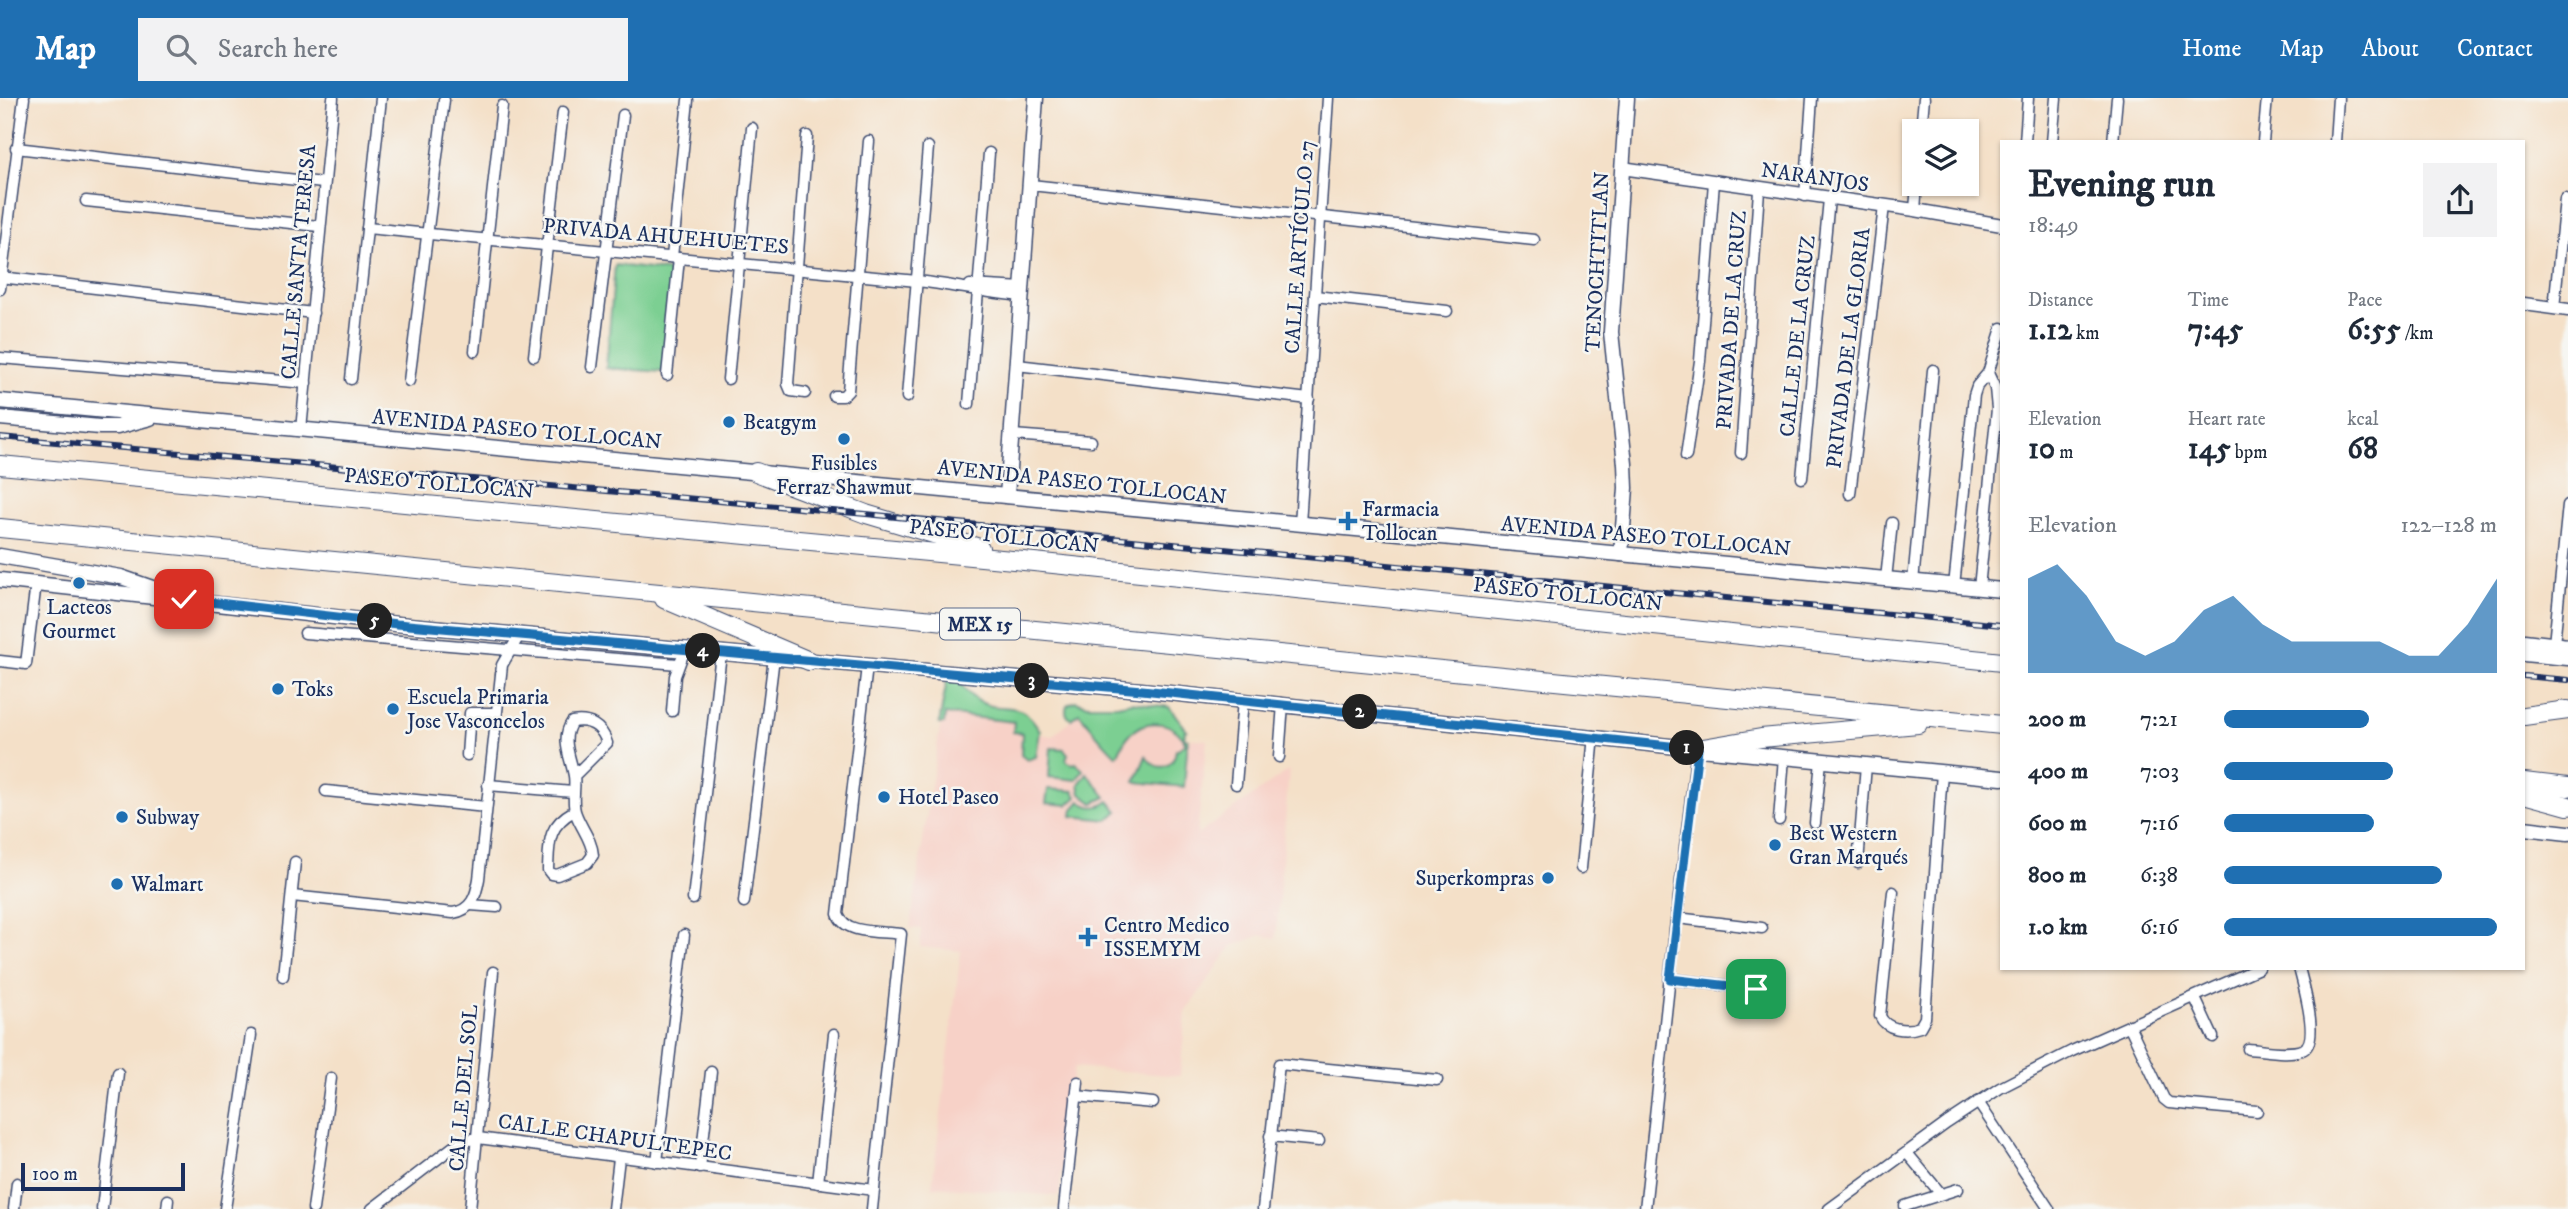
<!DOCTYPE html>
<meta charset="utf-8">
<style>
:root{--surface:#fff;--page:#f2f2f3;--text:#1f2937;--muted:#747a83;--accent:#1f6fb2}
body{margin:0;font-family:"IM FELL DW Pica",serif;background:var(--page);color:var(--text);height:100vh;display:flex;flex-direction:column;font-size:26px;white-space:nowrap}
*{box-sizing:border-box;margin:0}
p{font-size:23px;color:var(--muted)}
.icon{flex:none;width:38px;height:38px;fill:none;stroke:currentColor;stroke-width:2;stroke-linecap:round;stroke-linejoin:round}
.map{position:relative;flex:1;overflow:hidden}
.sheet{position:absolute;left:2000px;top:42px;width:525px;height:830px;display:flex;flex-direction:column;background:var(--surface);border-radius:0px;box-shadow:0 2px 5px #0004}
.sheet>*{flex:none}
.tools{position:absolute;left:1902px;top:21px;display:grid;gap:14px}
.tools a{display:grid;place-items:center;width:77px;height:77px;border-radius:0px;background:var(--surface);box-shadow:0 2px 5px #0004;font-size:35px}
.scale{position:absolute;left:21px;bottom:18px;width:164px;box-sizing:border-box;padding-left:7px;border:4px solid #1b2f5e;border-top:0;font-size:19px;line-height:24px;white-space:nowrap;color:#1b2f5e;-webkit-text-stroke:5px #f6f6f2;paint-order:stroke}
.pin{position:absolute;display:grid;place-items:center;width:60px;height:60px;color:#fff;margin:-30px;border-radius:14px;box-shadow:0 4px 10px #0006}
.km{position:absolute;width:35px;height:35px;margin:-18px;border-radius:50%;background:#222;color:#fff;font-size:19px;line-height:35px;text-align:center}
.round{display:grid;place-items:center;flex:none;width:74px;height:74px;border-radius:0px;background:var(--page)}
.overview{display:flex;align-items:center;justify-content:space-between;height:119px;padding:0 28px}
h1{font-size:38px;font-weight:700;line-height:52px}
.metrics{display:grid;grid-template-columns:repeat(3,1fr);gap:10px;height:119px;padding:7px 28px}
.metrics div{display:grid;align-content:center}
.metrics b{font-size:30px;font-weight:700}
.metrics small{font-size:19px;font-weight:400}
.metrics p{font-size:19px}
.chart{height:196px;padding:14px 28px}
.chart p{display:flex;justify-content:space-between}
.chart svg{width:100%;height:126px;margin-top:7px;fill:var(--accent);opacity:.7}
ul{padding:0 28px;list-style:none;font-size:23px}
li{display:grid;grid-template-columns:112px 84px 1fr;align-items:center;height:52px}
li i{height:18px;border-radius:9px;background:var(--accent)}
header{display:flex;align-items:center;gap:42px;box-sizing:border-box;height:98px;padding:0 35px;background:var(--accent);color:#fff}
header strong{font-size:33px}
nav{display:flex;gap:38px;margin-inline-start:auto;font-size:24px}
.search{width:490px;height:63px;background:var(--page);display:flex;align-items:center;gap:18px;box-sizing:border-box;padding:0 24px;border-radius:0px;color:var(--muted);font-size:26px}
.map>svg:first-child{display:block}
.built{fill:#f7d1c7}
.green{fill:#7bcf92;stroke:#4b7f78;stroke-width:2}
.lines{fill:none;stroke-linecap:round;stroke-linejoin:round}
.minor-casing{stroke:#3c4a6e;stroke-width:13}
.tertiary-casing{stroke:#3c4a6e;stroke-width:15}
.secondary-casing{stroke:#3c4a6e;stroke-width:17}
.trunk-casing{stroke:#3c4a6e;stroke-width:20}
.minor{stroke:#fff;stroke-width:10}
.tertiary{stroke:#fff;stroke-width:12}
.secondary{stroke:#fff;stroke-width:14}
.trunk{stroke:#fff;stroke-width:18}
.rail-casing{stroke:#1b2f5e;stroke-width:6}
.rail{stroke:#f6f6f2;stroke-width:3.5;stroke-dasharray:10;stroke-linecap:butt}
.route-casing{stroke:#fff;stroke-width:14}
.route{stroke:#1f6fb2;stroke-width:9}
.poi-dot{fill:#1f6fb2;stroke:#f6f6f2;stroke-width:2.5}
.labels{text-anchor:middle;stroke-width:5;stroke-linejoin:round;paint-order:stroke}
.shield{fill:#f6f6f2;stroke:#5d6b8a;stroke-width:2}
.shield-label{font-size:19px;font-weight:bold;fill:#1b2f5e}
.street-label{font-size:21px;fill:#1b2f5e;stroke:#f6f6f2}
.poi-label{font-size:21px;fill:#1b2f5e;stroke:#f6f6f2;text-anchor:start}
</style>
<header>
<strong>Map</strong>
<div class="search"><svg class="icon" aria-label="search" viewBox="0 0 24 24"><circle cx="10" cy="10" r="6"/><path d="M15 15l6 6"/></svg>Search here</div>
<nav><a>Home</a><a>Map</a><a>About</a><a>Contact</a></nav>
</header>
<div class="map">
<svg width="2568" height="1111" viewBox="0 0 2568 1111">
<rect width="100%" height="100%" fill="#f6f6f2"/>
<filter id="ink" filterUnits="userSpaceOnUse"><feTurbulence type="fractalNoise" baseFrequency=".0143" numOctaves="2"/><feDisplacementMap in="SourceGraphic" scale="14" xChannelSelector="R" yChannelSelector="G"/><feConvolveMatrix kernelMatrix="1 2 1 2 8 2 1 2 1" color-interpolation-filters="sRGB"/></filter>
<filter id="wash" filterUnits="userSpaceOnUse"><feTurbulence type="fractalNoise" baseFrequency=".00686" numOctaves="4" result="noise"/><feDisplacementMap in="SourceGraphic" scale="28" xChannelSelector="R" yChannelSelector="G"/><feGaussianBlur stdDeviation="1.57" result="paint"/><feColorMatrix in="noise" values="0 0 0 0 0 0 0 0 0 0 0 0 0 0 0 0 0 1.4 0 .05"/><feComposite in="paint" operator="in"/></filter>
<g filter="url(#wash)">
<rect width="100%" height="100%" fill="#f4e0c8"/>
<!-- built -->
<path class="built" d="M947,582L961,586L971,598L980,604L1020,611L1036,627L1040,636L1052,638L1071,622L1066,613L1067,607L1072,603L1088,607H1117L1132,604L1169,609L1187,632H1185L1184,640L1207,642L1197,737L1289,672L1276,841L1261,837L1232,848L1186,913L1180,978L1074,969L1059,1098L932,1088L961,853L920,849L921,831L910,830Z"/>
<!-- green -->
<g class="green">
<path d="M615,167L675,174L663,274L606,270Z"/>
<path d="M947,582C963,581 965,596 978,603C1003,617 1020,597 1040,633L1036,659L1027,662L1021,657L1022,635L1013,634L1014,624L945,616L944,626H939Z"/>
<path d="M1075,603L1088,607H1117L1132,604L1169,609L1187,632H1185L1184,640L1188,641L1184,689L1135,684L1146,658C1156,675 1174,671 1176,652L1186,646C1176,625 1151,618 1132,634C1125,640 1121,649 1117,658C1105,648 1091,629 1079,615L1071,621C1066,618 1065,613 1067,607Z"/>
<path d="M1051,650L1064,651L1068,656L1066,661L1068,664L1073,666L1076,665L1083,672L1076,682L1049,679Z"/>
<path d="M1087,675L1106,699L1093,705L1081,696L1079,686Z"/>
<path d="M1048,691L1074,693L1077,699L1068,707L1046,705Z"/>
<path d="M1080,703C1090,711 1100,710 1109,703L1118,713L1108,722L1072,718L1073,711Z"/>
</g>
</g>
<g filter="url(#ink)">
<g class="lines">
<!-- minor casing -->
<g class="minor-casing">
<g id="minor">
<path d="M1921,33L1924,0"/>
<path d="M2025,44L2028,0"/>
<path d="M2052,44L2056,0"/>
<path d="M2113,44L2117,0"/>
<path d="M2263,44L2267,0"/>
<path d="M2335,44L2338,0"/>
<path d="M16,50L323,85"/>
<path d="M1031,87L1534,142"/>
<path d="M1805,98L1812,0"/>
<path d="M86,103L319,128"/>
<path d="M1915,112L1917,86"/>
<path d="M367,130L917,183C952,187 987,195 1022,198"/>
<path d="M672,159L688,2"/>
<path d="M0,179L313,215"/>
<path d="M970,187L1023,190"/>
<path d="M0,191L24,0"/>
<path d="M1315,198L1447,213"/>
<path d="M2554,210L2565,101"/>
<path d="M475,253L502,8"/>
<path d="M534,258L563,14"/>
<path d="M0,260L306,285"/>
<path d="M1017,267L1309,301"/>
<path d="M592,269L623,17"/>
<path d="M667,277L679,160"/>
<path d="M351,281L381,0"/>
<path d="M728,281L752,30"/>
<path d="M409,283L444,2"/>
<path d="M805,295L791,293L788,286L807,38"/>
<path d="M834,298H843L848,293L869,43"/>
<path d="M907,299L928,49"/>
<path d="M969,306L989,55"/>
<path d="M301,332L333,0"/>
<path d="M1013,337L1091,343"/>
<path d="M1741,355L1759,92"/>
<path d="M1686,358L1700,263L1714,84"/>
<path d="M1802,380L1829,101"/>
<path d="M1850,396L1884,108"/>
<path d="M1300,426L1328,0"/>
<path d="M1886,481L1892,425"/>
<path d="M1913,484L1933,272"/>
<path d="M1954,488L1974,297L1977,288L1988,275L2002,230"/>
<path d="M1979,490L1997,311L1995,290L1988,275"/>
<path d="M305,535L678,566"/>
<path d="M2554,546L2568,407"/>
<path d="M0,563L26,566L36,485"/>
<path d="M867,568L838,816C844,837 883,833 901,836L872,1111"/>
<path d="M672,613L675,578L685,551"/>
<path d="M467,657L470,615H495"/>
<path d="M1279,659L1283,606"/>
<path d="M574,678L607,645C602,628 589,621 572,624C560,641 571,660 574,678C576,690 571,704 576,716C581,730 592,742 593,757L587,765L557,777L551,776L548,772C549,745 547,728 574,713"/>
<path d="M1236,686L1243,602"/>
<path d="M488,687L573,694"/>
<path d="M326,693L486,709"/>
<path d="M1779,722L1784,659"/>
<path d="M1815,725L1821,663"/>
<path d="M1858,765L1866,667"/>
<path d="M1581,770L1594,638"/>
<path d="M1893,794L1880,918C1886,932 1906,934 1920,929L1925,920L1942,674"/>
<path d="M292,798L453,815C472,812 476,798 479,781L502,567L520,536"/>
<path d="M693,801L721,555"/>
<path d="M744,804L774,559"/>
<path d="M470,807L497,809"/>
<path d="M1677,820L1762,830"/>
<path d="M283,878L295,764"/>
<path d="M1670,881L1756,891"/>
<path d="M2195,900L2213,939"/>
<path d="M2130,929L2164,1001L2169,1005L2257,1013"/>
<path d="M2248,951C2264,952 2287,957 2302,952C2321,945 2303,886 2299,870"/>
<path d="M1076,998L1153,1005"/>
<path d="M1978,1004L2049,1111"/>
<path d="M1270,1038L1319,1043"/>
<path d="M1907,1055L1941,1096"/>
<path d="M657,1064L684,837"/>
<path d="M700,1070L711,974"/>
<path d="M818,1085L834,936"/>
<path d="M1905,1108L1958,1091"/>
<path d="M14,1111L17,1085"/>
<path d="M102,1111L118,975"/>
<path d="M167,1111L168,1102"/>
<path d="M225,1111L251,937"/>
<path d="M313,1111L331,980"/>
<path d="M372,1111L453,1049L464,1043L478,1040L874,1092"/>
<path d="M470,1111L493,874"/>
<path d="M613,1111L619,1060"/>
<path d="M1064,1111L1078,984"/>
<path d="M1263,1111L1279,966L1437,982"/>
<path d="M1645,1111L1675,832L1697,651"/>
<path d="M1829,1111L1947,1025L2000,990L2072,953L2259,870"/>
</g>
</g>
<!-- tertiary casing -->
<g class="tertiary-casing">
<g id="tertiary">
<path d="M1622,70L1915,112L2002,127"/>
<path d="M2524,206L2568,212"/>
</g>
</g>
<!-- secondary casing -->
<g class="secondary-casing">
<g id="secondary">
<path d="M0,303L2002,492"/>
<path d="M0,320L100,329H117L150,320"/>
<path d="M1007,398L1036,0"/>
<path d="M1621,456L1626,390L1625,366L1611,234L1627,0"/>
<path d="M0,458L121,479L167,495"/>
<path d="M0,482L397,526L1141,592L1669,648L2002,680"/>
<path d="M2524,543L2568,548"/>
<path d="M2524,556L2568,560"/>
<path d="M2524,730L2568,735"/>
</g>
</g>
<!-- trunk casing -->
<g class="trunk-casing">
<g id="trunk">
<path d="M0,367L1034,464L2002,564"/>
<path d="M756,374L866,416L980,450"/>
<path d="M0,430L2002,627"/>
<path d="M664,501L809,563"/>
<path d="M2524,618L2568,612"/>
<path d="M1697,651L1761,640L1918,626"/>
<path d="M2524,684L2568,689"/>
<path d="M2524,696L2568,708"/>
</g>
</g>
<!-- minor -->
<use href="#minor" class="minor"/>
<!-- tertiary -->
<use href="#tertiary" class="tertiary"/>
<!-- secondary -->
<use href="#secondary" class="secondary"/>
<!-- trunk -->
<use href="#trunk" class="trunk"/>
<!-- rail casing -->
<g class="rail-casing">
<g id="rail">
<path d="M0,339L866,416L2002,527"/>
<path d="M2524,578L2568,582"/>
</g>
</g>
<!-- rail -->
<use href="#rail" class="rail"/>
</g>
</g>
<g class="lines" filter="url(#ink)">
<!-- route casing -->
<g class="route-casing">
<path id="route" d="M184,501L397,526L1142,592L1698,651L1670,881L1756,891"/>
</g>
<!-- route -->
<use href="#route" class="route"/>
</g>
<!-- markers -->
<g class="poi-dot">
<circle cx="729" cy="324" r="7"/>
<circle cx="844" cy="341" r="7"/>
<path d="M1344.5 412.5h7v7h7v7h-7v7h-7v-7h-7v-7h7z"/>
<circle cx="79" cy="485" r="7"/>
<circle cx="278" cy="591" r="7"/>
<circle cx="393" cy="611" r="7"/>
<circle cx="884" cy="699" r="7"/>
<circle cx="122" cy="719" r="7"/>
<circle cx="1775" cy="747" r="7"/>
<circle cx="1548" cy="780" r="7"/>
<circle cx="117" cy="786" r="7"/>
<path d="M1084.5 828.5h7v7h7v7h-7v7h-7v-7h-7v-7h7z"/>
</g>
<g class="labels">
<!-- shield labels -->
<rect class="shield" x="940" y="510.5" width="80" height="31" rx="5"/>
<g class="shield-label">
<text x="980" y="533">MEX 15</text>
</g>
<!-- street labels -->
<g class="street-label">
<text transform="translate(1815 79) rotate(8)" y="7">NARANJOS</text>
<text transform="translate(666 138) rotate(5)" y="7">PRIVADA AHUEHUETES</text>
<text transform="translate(1299 149) rotate(-86)" y="7">CALLE ARTÍCULO 27</text>
<text transform="translate(298 164) rotate(-85)" y="7">CALLE SANTA TERESA</text>
<text transform="translate(1597 164) rotate(-87)" y="7">TENOCHTITLAN</text>
<text transform="translate(1731 222) rotate(-86)" y="7">PRIVADA DE LA CRUZ</text>
<text transform="translate(1797 238) rotate(-84)" y="7">CALLE DE LA CRUZ</text>
<text transform="translate(1848 250) rotate(-83)" y="7">PRIVADA DE LA GLORIA</text>
<text transform="translate(517 331) rotate(5)" y="7">AVENIDA PASEO TOLLOCAN</text>
<text transform="translate(1082 384) rotate(6)" y="7">AVENIDA PASEO TOLLOCAN</text>
<text transform="translate(439 385) rotate(5)" y="7">PASEO TOLLOCAN</text>
<text transform="translate(1004 438) rotate(6)" y="7">PASEO TOLLOCAN</text>
<text transform="translate(1646 438) rotate(5)" y="7">AVENIDA PASEO TOLLOCAN</text>
<text transform="translate(1568 496) rotate(6)" y="7">PASEO TOLLOCAN</text>
<text transform="translate(463 990) rotate(-85)" y="7">CALLE DEL SOL</text>
<text transform="translate(615 1039) rotate(8)" y="7">CALLE CHAPULTEPEC</text>
</g>
<!-- poi labels -->
<g class="poi-label">
<text x="743" y="331">Beatgym</text>
<text x="844" y="372" text-anchor="middle">Fusibles<tspan x="844" dy="24">Ferraz Shawmut</tspan></text>
<text x="1362" y="418">Farmacia<tspan x="1362" dy="24">Tollocan</tspan></text>
<text x="79" y="516" text-anchor="middle">Lacteos<tspan x="79" dy="24">Gourmet</tspan></text>
<text x="292" y="598">Toks</text>
<text x="407" y="606">Escuela Primaria<tspan x="407" dy="24">Jose Vasconcelos</tspan></text>
<text x="898" y="706">Hotel Paseo</text>
<text x="136" y="726">Subway</text>
<text x="1789" y="742">Best Western<tspan x="1789" dy="24">Gran Marqués</tspan></text>
<text x="1534" y="787" text-anchor="end">Superkompras</text>
<text x="131" y="793">Walmart</text>
<text x="1104" y="834">Centro Medico<tspan x="1104" dy="24">ISSEMYM</tspan></text>
</g>
</g>
</svg>
<div class="tools">
<a><svg class="icon" aria-label="layers" viewBox="0 0 24 24"><path d="M12 4l9 5-9 5-9-5zM3 14l9 5 9-5"/></svg></a>
</div>
<div class="scale">100 m</div>
<div class="pin" style="left:1756px;top:891px;background:#1e9e55"><svg class="icon" aria-label="arrive" viewBox="0 0 24 24"><path d="M6 21V4h12l-3 4 3 4H6"/></svg></div>
<div class="pin" style="left:184px;top:501px;background:#d93025"><svg class="icon" aria-label="check" viewBox="0 0 24 24"><path d="M5 12l5 5 9-10"/></svg></div>
<b class="km" style="left:1687px;top:650px">1</b>
<b class="km" style="left:1360px;top:614px">2</b>
<b class="km" style="left:1032px;top:583px">3</b>
<b class="km" style="left:703px;top:553px">4</b>
<b class="km" style="left:375px;top:523px">5</b>
<section class="sheet">
<div class="overview"><div><h1>Evening run</h1><p>18:49</p></div><a class="round"><svg class="icon" aria-label="share" viewBox="0 0 24 24"><path d="M12 15V3M7 8l5-5 5 5M5 13v7h14v-7"/></svg></a></div>
<div class="metrics">
<div><p>Distance</p><b>1.12<small> km</small></b></div>
<div><p>Time</p><b>7:45</b></div>
<div><p>Pace</p><b>6:55<small> /km</small></b></div>
</div>
<div class="metrics">
<div><p>Elevation</p><b>10<small> m</small></b></div>
<div><p>Heart rate</p><b>145<small> bpm</small></b></div>
<div><p>kcal</p><b>68</b></div>
</div>
<div class="chart"><p><span>Elevation</span>122–128 m</p>
<svg viewBox="0 0 160 44" preserveAspectRatio="none"><path d="M0 44V11L10 6L20 17L30 33L40 38L50 33L60 22L70 17L80 27L90 33L100 33L110 33L120 33L130 38L140 38L150 27L160 11V44z"/></svg>
</div>
<ul>
<li><b>200 m</b>7:21<i style="width:53%"></i></li>
<li><b>400 m</b>7:03<i style="width:62%"></i></li>
<li><b>600 m</b>7:16<i style="width:55%"></i></li>
<li><b>800 m</b>6:38<i style="width:80%"></i></li>
<li><b>1.0 km</b>6:16<i style="width:100%"></i></li>
</ul>
</section>
</div>
